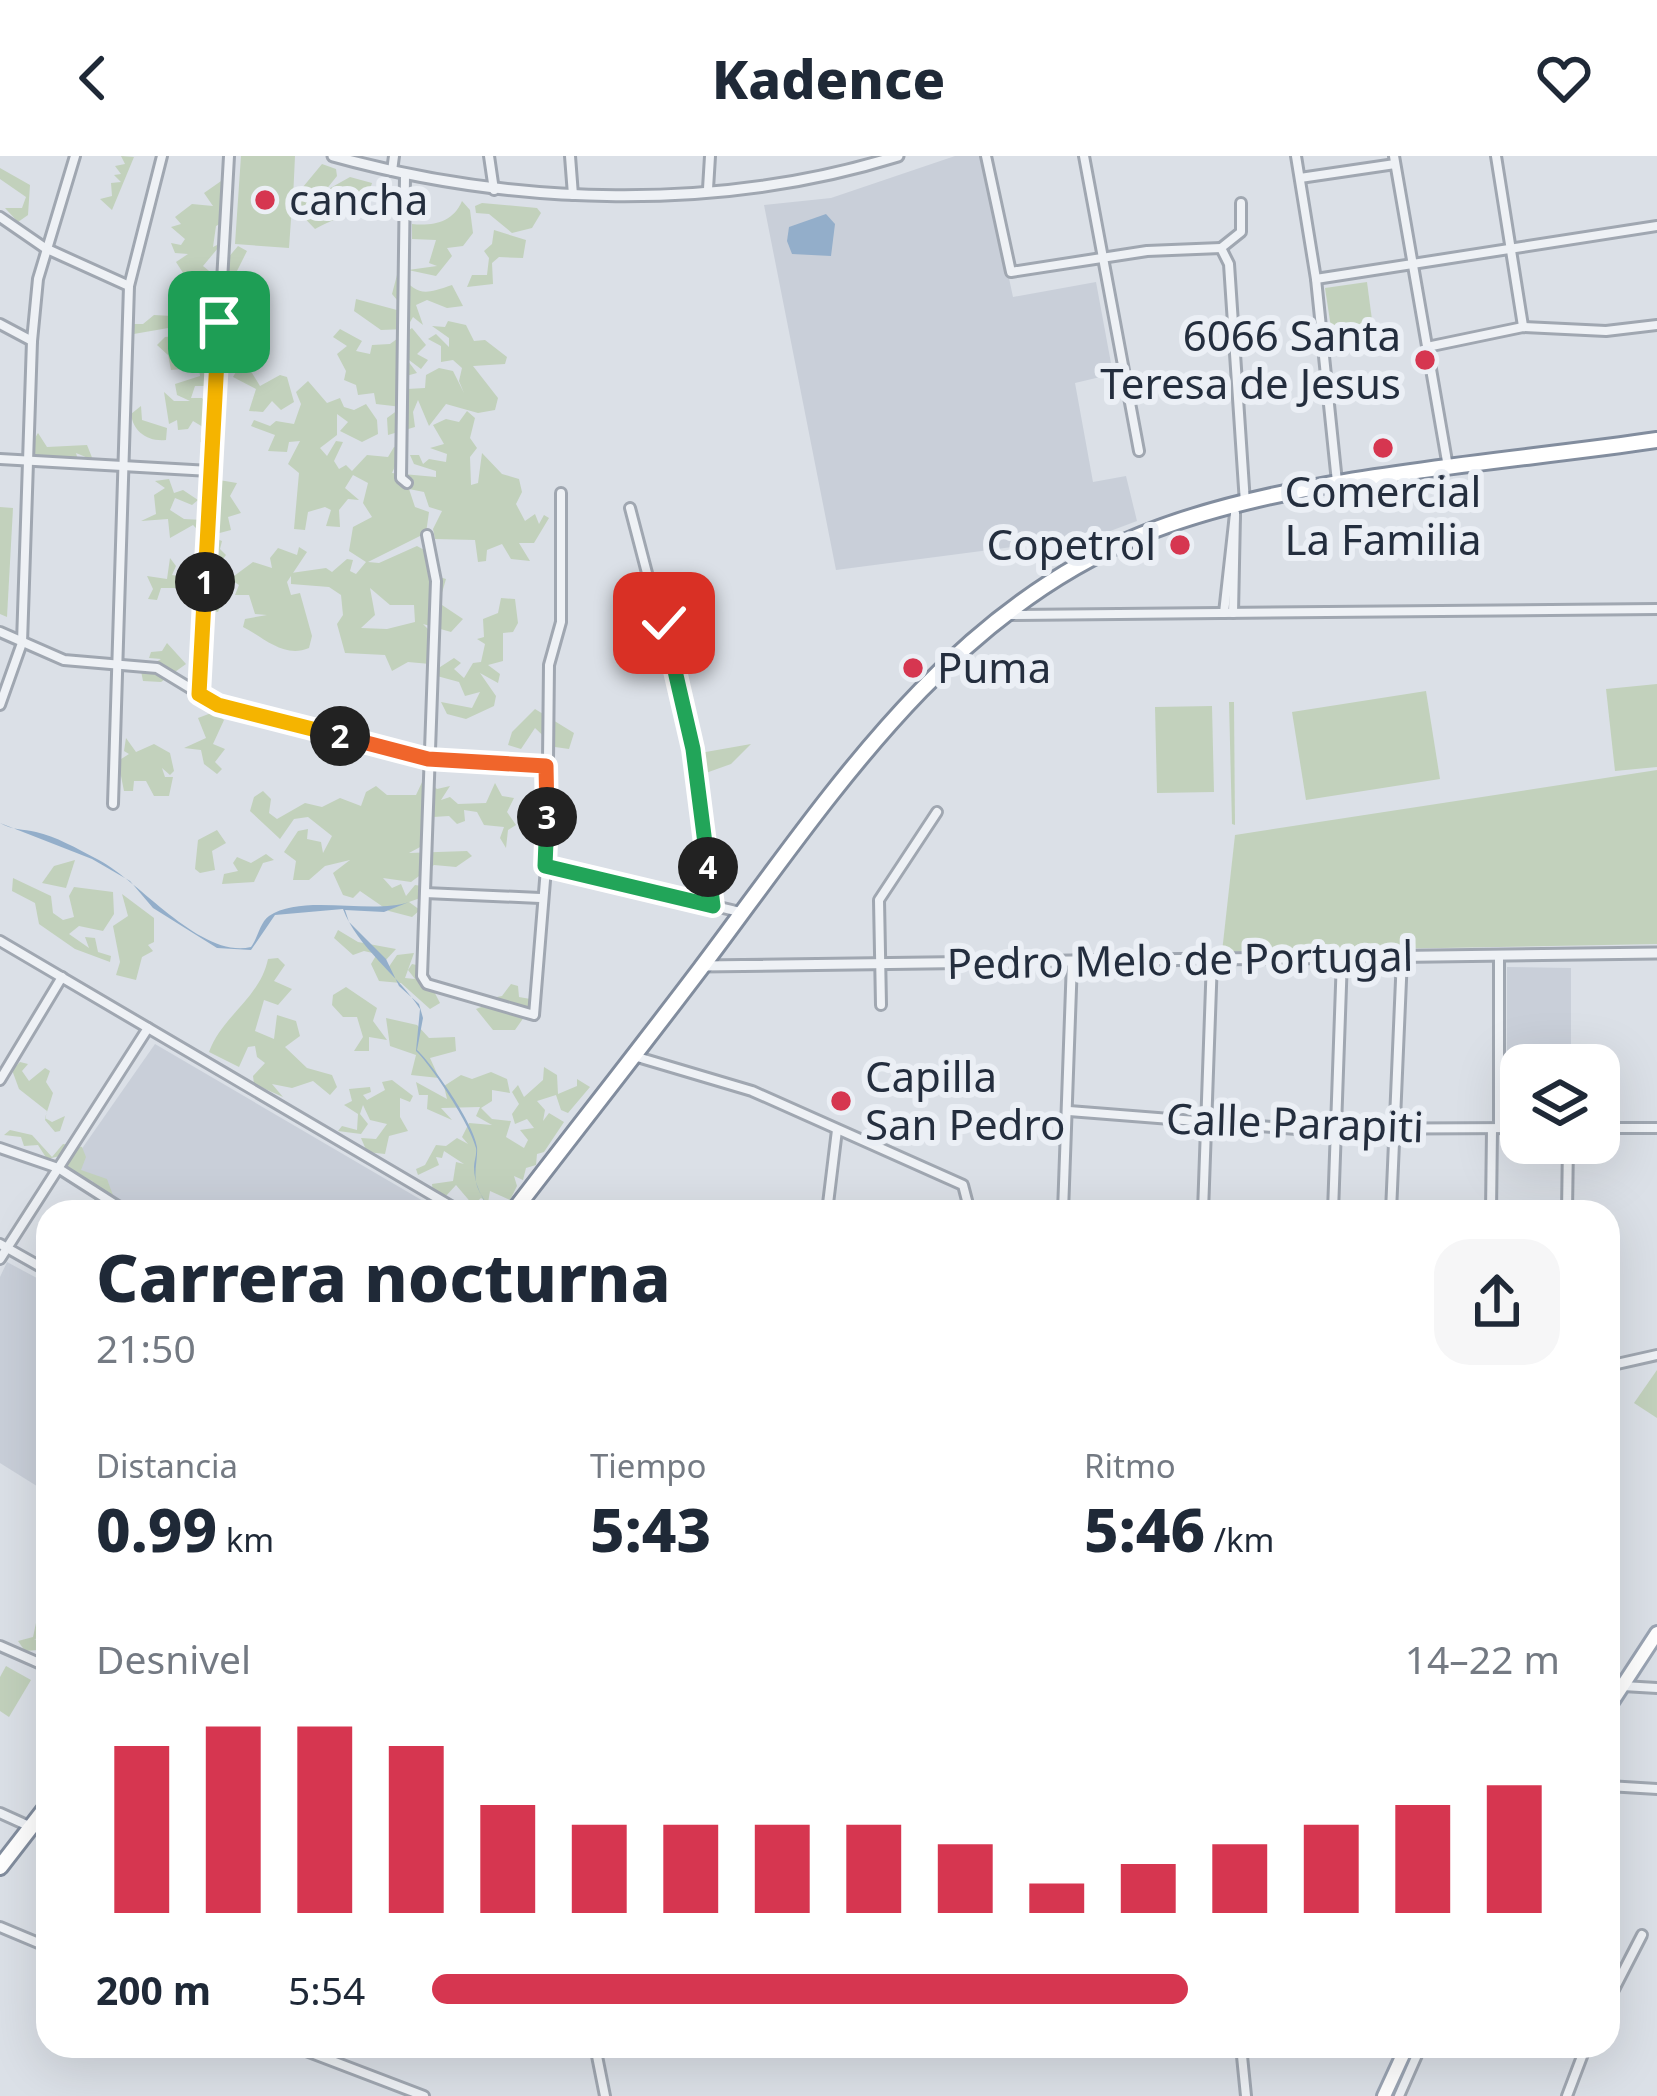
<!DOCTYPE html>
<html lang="es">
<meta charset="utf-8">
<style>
:root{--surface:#fff;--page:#f6f6f7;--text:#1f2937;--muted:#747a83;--accent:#d63650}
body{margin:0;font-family:"Noto Sans",sans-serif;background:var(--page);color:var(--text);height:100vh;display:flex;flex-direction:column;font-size:45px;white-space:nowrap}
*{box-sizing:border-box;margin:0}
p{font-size:39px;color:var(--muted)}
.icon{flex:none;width:66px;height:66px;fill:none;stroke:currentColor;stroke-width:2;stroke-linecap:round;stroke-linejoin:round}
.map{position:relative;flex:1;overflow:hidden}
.details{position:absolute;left:36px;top:1044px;width:1584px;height:858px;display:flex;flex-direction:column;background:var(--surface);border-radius:36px;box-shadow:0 12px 48px #0002}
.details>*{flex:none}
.buttons{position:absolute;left:1500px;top:888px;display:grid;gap:24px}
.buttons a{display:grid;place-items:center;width:120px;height:120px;border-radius:24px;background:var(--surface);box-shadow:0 12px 48px #0002;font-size:60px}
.pin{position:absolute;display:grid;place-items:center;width:102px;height:102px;color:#fff;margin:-51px;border-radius:24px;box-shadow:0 6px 18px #0006}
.km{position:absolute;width:60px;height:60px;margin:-30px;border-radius:50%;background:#222;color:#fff;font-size:33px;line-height:60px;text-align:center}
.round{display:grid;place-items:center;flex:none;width:126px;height:126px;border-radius:36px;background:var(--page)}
.head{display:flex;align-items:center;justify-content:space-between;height:204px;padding:0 60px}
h1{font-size:66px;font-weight:800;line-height:90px}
.figures{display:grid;grid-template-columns:repeat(3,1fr);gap:18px;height:204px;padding:12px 60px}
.figures div{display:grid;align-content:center}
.figures b{font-size:60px;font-weight:800}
.figures small{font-size:33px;font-weight:400}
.figures p{font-size:33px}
.chart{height:336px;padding:24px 60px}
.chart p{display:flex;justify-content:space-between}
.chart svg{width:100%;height:216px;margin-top:12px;stroke:var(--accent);stroke-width:6}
ul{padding:0 60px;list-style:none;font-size:39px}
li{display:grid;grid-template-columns:192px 144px 1fr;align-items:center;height:90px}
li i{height:30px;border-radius:15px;background:var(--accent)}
header{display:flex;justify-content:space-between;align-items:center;height:156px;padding:0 60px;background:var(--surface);font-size:54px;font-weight:800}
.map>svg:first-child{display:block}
.built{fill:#c9cfd9}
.green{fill:#c2d1bc;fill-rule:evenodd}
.water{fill:#93aeca}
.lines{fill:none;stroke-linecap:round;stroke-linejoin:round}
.minor-casing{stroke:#a0a7b1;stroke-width:14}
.tertiary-casing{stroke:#a0a7b1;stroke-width:15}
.primary-casing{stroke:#9aa4b3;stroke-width:18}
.trunk-casing{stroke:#828d9e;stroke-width:20}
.minor{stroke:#eef1f5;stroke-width:8}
.tertiary{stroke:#eef1f5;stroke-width:9}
.primary{stroke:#fff;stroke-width:12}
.trunk{stroke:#fff;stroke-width:14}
.split-1-casing{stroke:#fff;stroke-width:24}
.split-2-casing{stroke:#fff;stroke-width:24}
.split-3-casing{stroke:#fff;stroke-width:24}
.split-4-casing{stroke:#fff;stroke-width:24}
.split-5-casing{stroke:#fff;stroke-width:24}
.split-1{stroke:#f5b400;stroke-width:15}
.split-2{stroke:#f5b400;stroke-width:15}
.split-3{stroke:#f0652b;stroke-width:15}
.split-4{stroke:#22a559;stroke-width:15}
.split-5{stroke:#22a559;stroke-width:15}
.poi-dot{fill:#d63650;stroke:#ebeff5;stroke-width:4.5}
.labels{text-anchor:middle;stroke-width:12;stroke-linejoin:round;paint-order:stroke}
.poi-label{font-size:42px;fill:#242e3e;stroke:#ebeff5;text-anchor:start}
.street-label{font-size:42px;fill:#242e3e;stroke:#ebeff5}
</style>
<header><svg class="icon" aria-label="back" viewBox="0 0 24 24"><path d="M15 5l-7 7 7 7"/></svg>Kadence<svg class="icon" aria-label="heart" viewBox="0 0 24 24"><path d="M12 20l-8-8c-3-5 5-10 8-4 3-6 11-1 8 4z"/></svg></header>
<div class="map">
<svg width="1657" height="1940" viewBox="0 0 1657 1940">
<rect width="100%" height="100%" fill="#dbe0e7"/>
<!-- built -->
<g class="built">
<path d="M955,0H983L1013,141L1096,126L1113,218L1075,227L1093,326L1126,320L1137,365L1097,380L836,414L764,49L831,42Z"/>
<path d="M1507,811L1571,812V909H1521V962H1507Z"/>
<path d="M155,888L442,1056H132L67,1014Z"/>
<path d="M7,1106L48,1128V1337L0,1307V1121Z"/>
</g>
<!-- green -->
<g class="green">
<path d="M121,0L134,1L112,54L100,43L112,40L111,27L121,26L114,19L121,18L115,10L125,8Z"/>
<path d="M241,0H295L293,43L322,8L336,13L337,20L325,35L350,21L372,27C364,56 338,60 315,73L292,49L289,92L235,88Z"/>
<path d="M0,12L30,29L28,59L18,66L5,52H22L26,41L0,23Z"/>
<path d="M224,23L226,62H221L225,65L216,70L213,91L223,86L203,110L214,119L213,137L186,139L189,131L201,134V120L187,123L176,106L188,98L175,97L171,87L181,89L185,83L171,71L181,68L175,61L192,48L213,50L204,37Z"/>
<path d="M462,45L470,54L473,77L463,90L447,92L452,100L436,120L408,114L437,110L429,107L436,84L412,83V68C432,70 453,67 462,45Z"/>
<path d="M482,47L537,52L541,57L532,72L512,77L489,58L476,57L475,50Z"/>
<path d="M494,74L526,84L523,102L499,101L492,107L493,128L467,131L472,119H487L489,102L484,95L492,88Z"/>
<path d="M238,90L247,95L236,117L238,136L228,140L227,103Z"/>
<path d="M397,119C421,138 420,140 452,129L463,150L447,152L427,144L416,149L423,169L413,161L406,173L381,174L354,155L356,143L408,157L392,138Z"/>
<path d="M1367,126L1374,179L1333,185L1325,132Z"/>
<path d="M248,144L256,171L245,188L237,182L224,214L218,198L226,190L221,178L235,174L229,157L222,166L224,148Z"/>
<path d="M192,158L202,163L196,170L201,178L210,170L219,175L213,189L194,186L185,194L192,198L182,213L171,214L168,199L157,189L165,181L176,180L182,162Z"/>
<path d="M154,159L172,160L174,171L128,179L129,168H143Z"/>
<path d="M448,165L466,169L474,185L485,184L507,201L505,208L473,210L498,242L495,254L478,257L446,248L429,270L418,244L413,256L415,271L388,279L387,262L402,251L376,248L374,237L358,239L356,229L344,224L346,215L337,198L347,190L333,181L340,173L362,185L356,195L370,198L372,189L390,188L412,172L426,189L417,198L428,204L421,213L405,201L417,217L406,220L407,233L425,232L426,219L439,212L453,215L464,237L459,225L462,212L453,204L441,206V190L428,183L436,178L449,191V182L432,170L445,171Z"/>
<path d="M191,208L213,210L205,230H195L191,242H202L210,251L205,258L210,262L204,265L211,268V280L205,287L200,286L203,271L193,265L188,273L178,274L177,264L169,268L164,236L174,245H190L177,239L175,228L200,220L199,214L186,215Z"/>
<path d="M237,214L252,217L260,230L280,219L287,221L294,246L281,254L272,245L263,256L249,255L256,233L233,221Z"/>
<path d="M308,225L327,247L340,242L344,251L354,254L366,248L377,264L378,278L362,286L340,275L348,266L337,258V279L320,292L327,300L336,285L343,286L334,305L339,313L346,309L352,315L367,299L388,301L394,291L403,293L392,317L436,321V315L414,308L410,299H419L423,308L429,303L446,306L447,298L430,292L444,288L433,269L446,263L459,266L467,255L475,262L470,282L477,292L470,301L471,329L478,327L482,297L502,318L519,323L522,336L516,348L525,365L535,358L539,368L544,359L549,362L534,387H519L530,405L511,403L502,388L487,394L486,405L478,406L475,384L435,383L433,373L442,355L429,351L424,336L409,333L415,351L429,356L426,377L368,406L379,407L417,390L426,395L436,420L446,423L439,447L463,463L451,476L423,468L433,478L430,487L438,493L430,508L408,506L392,515L385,499L345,497L337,468L343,459L341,439L329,431L291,428V417L326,412L332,416L347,403L353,404L350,415L356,418L366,406L349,395L353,371L372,361L363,347L368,327L353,319L345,332L359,344L348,343L339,354L340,371L326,370L331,354L325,351L308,356L305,374L294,373L299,317L288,308L300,285L289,286L287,296L268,295L275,279L251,270L254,264L270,270L276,265L294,268L301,248L296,236ZM370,432L390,449H414L415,466L387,473L361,472L375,459Z"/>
<path d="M141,250L142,264L167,272L166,284C147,286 133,275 131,258Z"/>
<path d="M38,277L47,291L87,289L93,304L76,297L78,304H39L29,292Z"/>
<path d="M169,323L174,337L183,334L198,344L192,349L175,342L170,354L184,363L203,364L202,378L193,369L170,382L168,363L141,365L156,358L154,339L165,332L155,325Z"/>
<path d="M219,324L237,327L230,340L241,357L228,361L231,374L212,379L214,329Z"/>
<path d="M0,351L13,352L7,461L0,458Z"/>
<path d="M212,381L222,385L220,393L226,399L220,407L229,429L218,456L206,453L205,431L197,433L188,403L199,400L197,387Z"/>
<path d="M299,391L307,396L287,426L291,439L300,437L312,480L309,492C284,503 263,481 243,471L245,463L267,459L255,458L249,439H235L239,429L230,423L253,406L272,412L270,402L278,392L297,399Z"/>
<path d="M170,402L176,410L172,419L193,422L182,423L177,432H161L157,444L148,443L153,433L147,420L167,423Z"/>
<path d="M501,442L515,443L518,467L513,476L503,477V505L488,509L500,518L498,527L480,517L496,540L494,550L466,563L447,558L441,546L472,552L480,536L465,540L459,526L437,520V513L454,502L461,507L454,513L464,522L473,507L481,506L485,488L477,483L484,481L483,463L498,457Z"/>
<path d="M167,487L186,508L161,526L143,525L141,515L161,503L149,502L151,496L162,495Z"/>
<path d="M1657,528V611L1615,615L1606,533Z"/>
<path d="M1426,535L1440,623L1306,644L1292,556Z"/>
<path d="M1229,546H1234L1235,669L1232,668Z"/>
<path d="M1212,550L1214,636L1157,637L1155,551Z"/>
<path d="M535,553L574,577L569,593L555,591L535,572L521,593L508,589L512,576Z"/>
<path d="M214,556L224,564L213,588L225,593L215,606L222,613L217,618L204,608L201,594L184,592L206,582L198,562Z"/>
<path d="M126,582L136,596L154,588L170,597L174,615L170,619L162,612L165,621H173L169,640H154L146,625H134L133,635H124L118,605L129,598L124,595Z"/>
<path d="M751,588L731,608L703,618L700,597Z"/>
<path d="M1657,614V788L1222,796L1235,679Z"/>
<path d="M424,622L437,633L450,630L441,644L450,641L458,648L486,647L495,627L502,640L514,642L507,656L516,669L508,674L506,692L500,682L504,671L484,669L477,656L464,654L465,665L457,668L449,660L433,661L431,654L422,690L409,697L467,695L472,700L456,711L434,709L411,726L383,722L392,732L401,728L406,740L415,729L422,730L423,741L409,746L420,754L412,761L389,755L360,735L353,742L343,739L333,717L350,704L325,710L309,724H293L296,705L284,696L298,675L308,673L307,683L321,686L323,697L332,680L308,661L294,663L280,683L250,655L254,641L263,635L271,643L269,657L277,663L305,647L322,651L340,642L361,650L366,636L376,630L387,639H416Z"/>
<path d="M217,674L226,687L212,695L215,714L200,717L195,713L198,684Z"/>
<path d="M266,698L274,704L263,707L254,726L222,728L224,718L238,715L233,707L237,701L251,707Z"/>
<path d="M75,704L66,732L42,727L54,710Z"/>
<path d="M13,722L51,740L53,757L63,764L74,761L69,740L74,731L113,736L114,758L103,775L79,770L69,778L89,792L85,781L95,782L98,796L111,800L110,806L75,793L39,768L35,747L12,735Z"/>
<path d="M122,738L154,762V786L148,789L153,795L142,801L136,824L116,819L120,806L113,770L128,760Z"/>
<path d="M338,774L358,786L396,793L384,806L388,812L397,799L414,797L405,822L415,823L408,814L412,808L421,810L440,847L430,853L401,827L379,825L371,808L377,798L364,795L353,799L334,782Z"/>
<path d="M278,802L285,809L274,825L292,833L278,849L264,844L255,875L274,883L277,859L296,865L300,880L285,891L307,912L332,919L337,931L330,939L313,925L292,932L272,928L283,941L254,928L253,920L265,907L257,901L255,890L248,891L239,911L209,896C222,860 260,842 268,803Z"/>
<path d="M511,828L518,830L519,841L536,844L515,874H493L476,853L486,849L513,858L487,843L502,840Z"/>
<path d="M346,831L377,852L373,865L387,884L369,881V895H354L363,881L357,861H343L332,849L333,839Z"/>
<path d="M386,862L417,869L429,882L455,881L456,895L430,902L439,922L411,919L416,899L390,890Z"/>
<path d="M20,906L28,908L22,915L29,925L45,912L50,915L46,926L53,937L45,962L52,966L65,960L60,975L55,976L45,964L47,955L19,933L12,914Z"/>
<path d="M544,911L557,919L558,938L577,930V923L590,931L568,957L561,954L556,939L537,945L545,954L543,965L549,957L564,966L544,996L537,998L536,1009L526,1012L523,1024L514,1020L517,1030L510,1044L490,1035L488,1047L481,1042L473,1049L456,1029L445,1041L433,1037L432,1028L453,1025L456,1006L464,1008L444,995L442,1002L436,1001L439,1009L418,1019L416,1013L425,1009L436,989L446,990L457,982L468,988L462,981L469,967L492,969L476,960L480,951L441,952L452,964L427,953L428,939H419L416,926L447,943L444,930L461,919L472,923L491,916L507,923L510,937L492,934V945L481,952L492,963L511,965L506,981L524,992L528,984L520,974L534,972L527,963L515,968L512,958L519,948L512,936L518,929L524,941L543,924Z"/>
<path d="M392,924L413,940L410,946L400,942V961L408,975L389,980L385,998L367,996L361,982L376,983L387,968L370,964L363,949L360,958L368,968L361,978L338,975L342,970L357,974L358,958L344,949L352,945L349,933L370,931L371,936L363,939L367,944L385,934L382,926Z"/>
<path d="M10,974L32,979L52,1001L63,988L82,991L86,1001L81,1014L107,1023L114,1042L98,1048L91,1039L93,1025L72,1020L60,1000L47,1003L38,989L24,990L21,981L4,979Z"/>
<path d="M1657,1214V1262L1634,1247Z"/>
<path d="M43,1465V1478L34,1484L48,1480V1503L38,1494L25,1495L18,1485L33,1481L36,1467Z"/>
<path d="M6,1510L31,1524L9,1561L0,1555V1521Z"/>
</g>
<!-- water -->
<g class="water">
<path d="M826,58L835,68L831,100L792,98L787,85L789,71Z"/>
<path d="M0,667C12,674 23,673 36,676C55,680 78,693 95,702C139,723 199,803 251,791C258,782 260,766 269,760C302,737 371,759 409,746L384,756L345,754L349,766L386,803L399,830L419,848L423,862L417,894C434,910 474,968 477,991C478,1004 473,1016 477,1030C480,1039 487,1046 490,1056C483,1042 474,1029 474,1011C474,1005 477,999 476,992C471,970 432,910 416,895L420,853C399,820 357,791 343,753L275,759L251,794L217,792L153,752L130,725L92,703Z"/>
</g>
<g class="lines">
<!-- minor casing -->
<g class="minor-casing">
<g id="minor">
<path d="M489,0L494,34"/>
<path d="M570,0L573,39"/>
<path d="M986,0L1011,116L1147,95L1221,92"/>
<path d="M1084,0L1139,295"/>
<path d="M1296,0L1316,123L1337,326"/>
<path d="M1394,0L1448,311"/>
<path d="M1496,0L1523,170"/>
<path d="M392,15L394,0"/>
<path d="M405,20L401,322L407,327"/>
<path d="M1300,22L1395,8"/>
<path d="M708,33L710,0"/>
<path d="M1241,47V76L1221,92L1229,108L1245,347"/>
<path d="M0,61L45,92L129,130L113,648"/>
<path d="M1316,123L1657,70"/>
<path d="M129,130L162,0"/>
<path d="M0,168L32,185L38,123L75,0"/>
<path d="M1427,191L1523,171L1606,175L1657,169"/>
<path d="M0,303L210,315"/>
<path d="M630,352L693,593L713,750"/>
<path d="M427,379L436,425L422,820L427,828L534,859L547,700L549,509L561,466V337"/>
<path d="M1224,457L1235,358"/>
<path d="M1233,457L1235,358"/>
<path d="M1010,459L1657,453"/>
<path d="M0,476L64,504L157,512L218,549L429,603L546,610"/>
<path d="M199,538L229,0"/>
<path d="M0,549L22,487L32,185"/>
<path d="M545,710L740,756"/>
<path d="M425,737L540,742"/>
<path d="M0,785L461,1056"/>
<path d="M881,849L879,744L937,656"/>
<path d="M634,900L752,935L963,1029L970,1056"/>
<path d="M0,924L62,821"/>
<path d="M1069,955L1297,973L1521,972"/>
<path d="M1499,972V799"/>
<path d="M1599,972H1657"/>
<path d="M0,992L58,1012L127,1056"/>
<path d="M827,1056L837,974"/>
<path d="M1063,1056L1072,805"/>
<path d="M1203,1056L1212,803"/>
<path d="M1333,1056L1342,802"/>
<path d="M1391,1056L1402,801"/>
<path d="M1491,1056L1492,973"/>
<path d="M1567,1056L1568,987"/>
<path d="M0,1088L48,1115"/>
<path d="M0,1103L148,872"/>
<path d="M1608,1210L1657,1199"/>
<path d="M0,1490L48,1511"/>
<path d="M1623,1530L1657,1532"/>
<path d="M1608,1630L1657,1633"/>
<path d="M0,1657L31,1671"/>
<path d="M0,1771L48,1791"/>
<path d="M1608,1845L1642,1779"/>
<path d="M293,1890L424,1940"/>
<path d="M595,1890L605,1940"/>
<path d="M1241,1890L1246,1940"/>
<path d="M1399,1940L1421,1890"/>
<path d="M1567,1940L1586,1890"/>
</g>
</g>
<!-- tertiary casing -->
<g class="tertiary-casing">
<g id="tertiary">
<path d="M333,0C513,50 719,56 898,0"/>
<path d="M702,810L1657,797"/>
</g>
</g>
<!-- primary casing -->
<g class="primary-casing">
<g id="primary">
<path d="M1608,1552L1657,1477"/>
<path d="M1384,1940L1407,1890"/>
</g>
</g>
<!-- trunk casing -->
<g class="trunk-casing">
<g id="trunk">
<path d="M513,1056C575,975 639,894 701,812C824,649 943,459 1141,379C1288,319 1498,308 1657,284"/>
<path d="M0,1711L48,1649"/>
</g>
</g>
<!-- minor -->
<use href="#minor" class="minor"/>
<!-- tertiary -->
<use href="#tertiary" class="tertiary"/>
<!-- primary -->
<use href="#primary" class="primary"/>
<!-- trunk -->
<use href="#trunk" class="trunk"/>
</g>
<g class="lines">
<!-- split-1 casing -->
<g class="split-1-casing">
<path id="split-1" d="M205,426L219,166"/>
</g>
<!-- split-2 casing -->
<g class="split-2-casing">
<path id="split-2" d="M205,426L199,538L218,549L340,580"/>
</g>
<!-- split-3 casing -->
<g class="split-3-casing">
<path id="split-3" d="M340,580L428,603L546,610L547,661"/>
</g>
<!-- split-4 casing -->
<g class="split-4-casing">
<path id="split-4" d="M547,661L545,710L713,750L708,711"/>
</g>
<!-- split-5 casing -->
<g class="split-5-casing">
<path id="split-5" d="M664,467L693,593L708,711"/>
</g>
<!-- split-1 -->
<use href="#split-1" class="split-1"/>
<!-- split-2 -->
<use href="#split-2" class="split-2"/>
<!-- split-3 -->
<use href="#split-3" class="split-3"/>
<!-- split-4 -->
<use href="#split-4" class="split-4"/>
<!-- split-5 -->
<use href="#split-5" class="split-5"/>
</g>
<!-- markers -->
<g class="poi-dot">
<circle cx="265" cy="44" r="12"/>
<circle cx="1425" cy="204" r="12"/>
<circle cx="1383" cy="292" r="12"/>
<circle cx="1180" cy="389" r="12"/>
<circle cx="913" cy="512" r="12"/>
<circle cx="841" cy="945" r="12"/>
</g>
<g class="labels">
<!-- poi labels -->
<g class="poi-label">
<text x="289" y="59">cancha</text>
<text x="1401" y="195" text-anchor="end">6066 Santa<tspan x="1401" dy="48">Teresa de Jesus</tspan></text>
<text x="1383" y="351" text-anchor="middle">Comercial<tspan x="1383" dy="48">La Familia</tspan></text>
<text x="1156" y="404" text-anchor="end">Copetrol</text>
<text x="937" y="527">Puma</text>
<text x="865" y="936">Capilla<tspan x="865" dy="48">San Pedro</tspan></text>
</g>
<!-- street labels -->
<g class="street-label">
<text transform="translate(1180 804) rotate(-1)" y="15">Pedro Melo de Portugal</text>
<text transform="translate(1295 967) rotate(2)" y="15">Calle Parapiti</text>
</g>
</g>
</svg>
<div class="buttons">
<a><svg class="icon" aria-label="layers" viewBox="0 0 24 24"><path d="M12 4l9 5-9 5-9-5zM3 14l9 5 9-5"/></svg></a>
</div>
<div class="pin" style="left:219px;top:166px;background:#1e9e55"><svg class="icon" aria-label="arrive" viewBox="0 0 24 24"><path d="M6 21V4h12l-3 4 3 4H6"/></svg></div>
<div class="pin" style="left:664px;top:467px;background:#d93025"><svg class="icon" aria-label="check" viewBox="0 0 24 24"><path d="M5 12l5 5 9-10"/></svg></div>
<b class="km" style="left:205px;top:426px">1</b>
<b class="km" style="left:340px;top:580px">2</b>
<b class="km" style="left:547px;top:661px">3</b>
<b class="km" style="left:708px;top:711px">4</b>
<section class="details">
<div class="head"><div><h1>Carrera nocturna</h1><p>21:50</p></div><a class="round"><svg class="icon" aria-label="share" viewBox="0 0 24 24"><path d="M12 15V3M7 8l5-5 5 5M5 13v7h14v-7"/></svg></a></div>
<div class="figures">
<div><p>Distancia</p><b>0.99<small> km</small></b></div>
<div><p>Tiempo</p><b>5:43</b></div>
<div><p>Ritmo</p><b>5:46<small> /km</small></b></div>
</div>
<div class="chart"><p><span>Desnivel</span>14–22 m</p>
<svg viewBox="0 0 160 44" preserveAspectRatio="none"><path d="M5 44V10M15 44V6M25 44V6M35 44V10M45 44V22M55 44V26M65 44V26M75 44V26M85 44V26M95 44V30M105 44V38M115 44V34M125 44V30M135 44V26M145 44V22M155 44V18"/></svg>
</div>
<ul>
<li><b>200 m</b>5:54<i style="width:67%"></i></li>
</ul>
</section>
</div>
